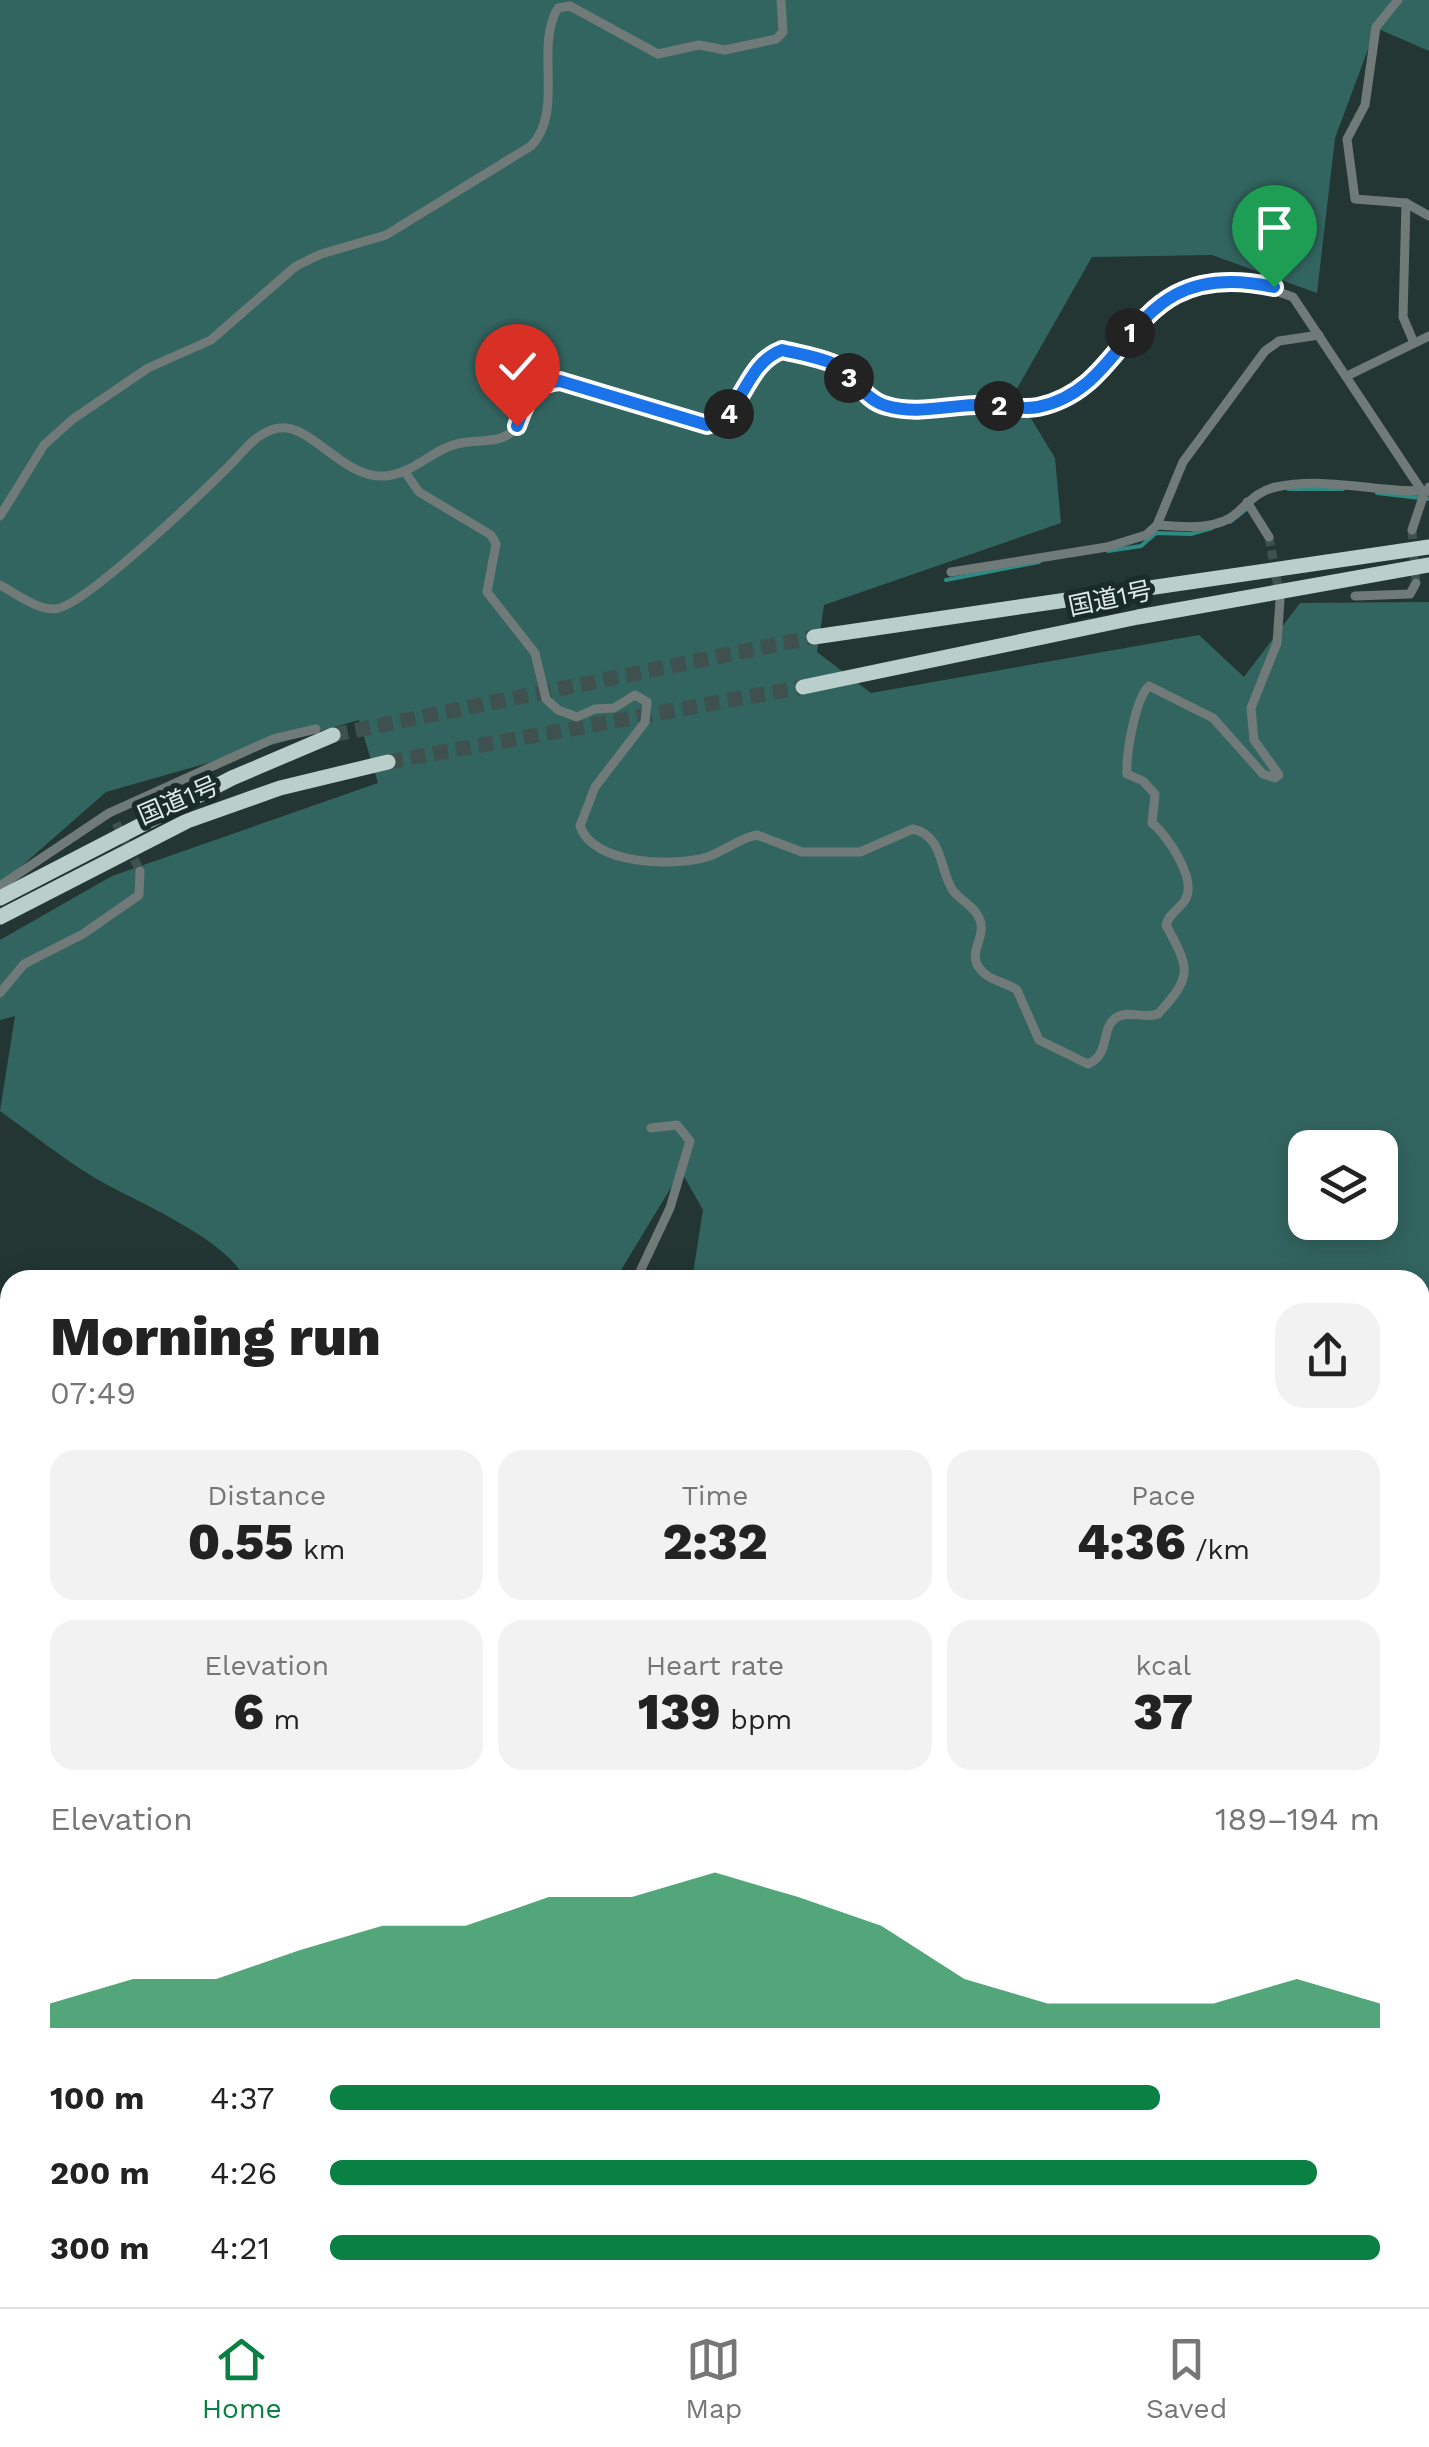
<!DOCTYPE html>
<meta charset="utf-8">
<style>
:root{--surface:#fff;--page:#f2f2f2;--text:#222;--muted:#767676;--line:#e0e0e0;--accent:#0b8043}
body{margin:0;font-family:"Work Sans","Noto Sans JP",sans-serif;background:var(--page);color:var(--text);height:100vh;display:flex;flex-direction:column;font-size:38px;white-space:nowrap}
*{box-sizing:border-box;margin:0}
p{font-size:32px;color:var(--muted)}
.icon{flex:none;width:55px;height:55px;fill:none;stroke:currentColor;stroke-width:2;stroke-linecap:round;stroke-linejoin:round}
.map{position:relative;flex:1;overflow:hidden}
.side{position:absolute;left:0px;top:1270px;width:1430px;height:1038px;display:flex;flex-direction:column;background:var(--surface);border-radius:30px 30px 0 0;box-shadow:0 5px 25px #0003}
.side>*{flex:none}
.fabs{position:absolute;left:1288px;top:1130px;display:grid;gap:20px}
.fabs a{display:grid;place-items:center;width:110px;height:110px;border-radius:20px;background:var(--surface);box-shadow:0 5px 25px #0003;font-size:50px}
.pin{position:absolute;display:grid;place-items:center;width:85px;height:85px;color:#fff;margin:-102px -42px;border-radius:50% 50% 50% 0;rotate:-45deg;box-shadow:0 0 10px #0007}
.pin .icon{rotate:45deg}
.km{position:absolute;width:50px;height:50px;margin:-25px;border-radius:50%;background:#222;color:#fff;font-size:28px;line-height:50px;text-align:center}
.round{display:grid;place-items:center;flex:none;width:105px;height:105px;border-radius:30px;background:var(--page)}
.headline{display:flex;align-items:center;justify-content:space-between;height:170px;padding:0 50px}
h1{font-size:55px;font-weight:800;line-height:75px}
.figures{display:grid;grid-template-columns:repeat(3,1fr);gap:15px;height:170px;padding:10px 50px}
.figures div{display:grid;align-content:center;border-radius:25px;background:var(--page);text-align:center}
.figures b{font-size:50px;font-weight:800}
.figures small{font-size:28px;font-weight:400}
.figures p{font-size:28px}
.chart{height:280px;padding:20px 50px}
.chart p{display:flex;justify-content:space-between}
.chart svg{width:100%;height:180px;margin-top:10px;fill:var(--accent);opacity:.7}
ul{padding:0 50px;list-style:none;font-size:32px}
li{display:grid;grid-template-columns:160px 120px 1fr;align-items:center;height:75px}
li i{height:25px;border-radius:12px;background:var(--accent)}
.tabs{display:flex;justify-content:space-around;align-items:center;height:140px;border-top:2px solid var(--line);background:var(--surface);font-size:28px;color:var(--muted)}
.tabs a{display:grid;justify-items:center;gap:5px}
.tabs .on{color:var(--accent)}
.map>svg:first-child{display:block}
.green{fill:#336560;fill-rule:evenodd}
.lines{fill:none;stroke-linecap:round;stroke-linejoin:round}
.stream{stroke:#2e8a83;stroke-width:4}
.river{stroke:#2e8a83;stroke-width:20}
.minor-tunnel{stroke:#3f514f;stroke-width:9;stroke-dasharray:9 4.5;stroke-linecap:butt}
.trunk-tunnel{stroke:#3f514f;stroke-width:15;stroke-dasharray:15 8;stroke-linecap:butt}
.minor{stroke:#707a78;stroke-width:9}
.tertiary{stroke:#707a78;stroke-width:11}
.secondary{stroke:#93a2a0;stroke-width:12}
.trunk{stroke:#bacfcc;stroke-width:15}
.route-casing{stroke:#fff;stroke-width:20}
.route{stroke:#1a73e8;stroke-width:12}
.labels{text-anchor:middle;stroke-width:10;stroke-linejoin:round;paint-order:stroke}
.street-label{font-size:25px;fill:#dfeae9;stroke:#192c2a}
</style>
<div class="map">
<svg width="1429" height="2307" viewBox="0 0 1429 2307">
<rect width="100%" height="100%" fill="#233634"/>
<!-- green -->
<g class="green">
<path d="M0,0H1429V51L1376,28L1335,138L1317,293L1212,255L1092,257L1015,392L1055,458L1061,523L824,605L817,652L871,693L1199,635L1244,677L1300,603L1429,602V1746H1420V1280H692L703,1210L681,1171L615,1280H246C225,1237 136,1202 95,1178C62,1158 31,1133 0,1111L15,1016L0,1020V940L112,876L378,783L359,720L106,792L0,885ZM1305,1148H1380V1222H1305Z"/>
<path d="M0,1604L10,1611V2298H210L194,2303L195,2307H0Z"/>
<path d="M1420,2288L1429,2307H1360L1381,2298H1420Z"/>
<path d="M994,2298H1115L1108,2307H993Z"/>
<path d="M1119,2298H1181L1178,2307H1114Z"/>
</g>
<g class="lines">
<!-- stream -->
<g class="stream">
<path d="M1288,489H1343"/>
<path d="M1377,493L1429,499"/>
<path d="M1230,522L1249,507"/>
<path d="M1108,551L1141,546L1156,533L1191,534L1212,528"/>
<path d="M946,580L1039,562"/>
</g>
<!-- river -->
<g class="river">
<path d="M0,1533L10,1539"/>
<path d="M1420,1883L1429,1880"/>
<path d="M720,2298L725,2307"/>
<path d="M871,2307L878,2298"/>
</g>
<!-- minor-tunnel -->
<g class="minor-tunnel">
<path d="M1412,530L1416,583"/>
<path d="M1269,537L1279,592"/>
<path d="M116,823L140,871"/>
</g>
<!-- trunk-tunnel -->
<g class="trunk-tunnel">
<path d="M333,735L814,637"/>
<path d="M388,762L803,687"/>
</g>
<!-- minor -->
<g class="minor">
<path d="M1398,0L1376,27L1365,105L1347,139L1355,199L1406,203L1429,216"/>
<path d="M1406,203L1403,317L1414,343"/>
<path d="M1347,376L1429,336"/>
<path d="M405,472L419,492L491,535L496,544L487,592L535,653L546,699L558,710L577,717L595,709L614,708L635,695L647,702L645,722L595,787L580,826C593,865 674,867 707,857C725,851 739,838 757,835L802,852H860L913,829C945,836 939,873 954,892C962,901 976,908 980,920C986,936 969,952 978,966C987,981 1004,981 1017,990L1039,1040L1088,1064C1111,1055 1100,1027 1117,1017C1129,1010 1145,1019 1158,1014C1193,976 1190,969 1166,925C1169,913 1179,910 1185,900C1198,880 1167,835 1152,823L1155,794L1143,781L1127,774C1126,754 1135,699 1149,686L1213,718L1263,774L1275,778L1279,775L1254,740L1251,708L1277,643L1280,600"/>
<path d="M1247,502L1269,537"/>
<path d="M0,516L44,445L73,419L148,368L211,340L296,266L321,254L386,235L531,146C565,111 534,47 558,8L570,6L658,54L699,45L725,50L776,39L783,32L781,0"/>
<path d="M1157,525C1183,527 1218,531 1238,512C1251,500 1258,491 1276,487C1326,476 1379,493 1429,491V487"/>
<path d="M1412,530L1425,491"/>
<path d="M951,572L1107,547L1146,535L1157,525L1183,462L1265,351L1279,341L1319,335"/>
<path d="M0,585C15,593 37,610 55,609C84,607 205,490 231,464C243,452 254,436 271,430C308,415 339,479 385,476C414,474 433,448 461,443C480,439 504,445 517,426C532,404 526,383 560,381L707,425C746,413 743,364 782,350L836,365L869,397L886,406L920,410L993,405L1020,410L1061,401L1079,391L1143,317L1162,303L1193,287L1244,280L1293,297L1422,491"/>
<path d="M1355,596L1410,594L1416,583"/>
<path d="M0,886L109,813L273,739L316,729"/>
<path d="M0,993L24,964L83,934L139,895L140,871"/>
<path d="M636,1280L670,1208L690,1141L677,1125L651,1128"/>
<path d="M1420,1815L1421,1765"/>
<path d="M1420,1909L1429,1906"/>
<path d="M1420,1991L1429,1989"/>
<path d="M1420,2174L1429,2172"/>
<path d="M0,2182L10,2180"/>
<path d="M1420,2262L1429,2263"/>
<path d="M354,2298L356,2307"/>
<path d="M647,2298L649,2307"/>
<path d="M707,2298L713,2307"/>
<path d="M805,2298L811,2307"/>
<path d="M1283,2298L1285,2307"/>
<path d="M273,2307L290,2298"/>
<path d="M396,2307L402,2298"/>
<path d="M914,2307L918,2302"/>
<path d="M972,2307L974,2298"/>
<path d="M1294,2307L1306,2298"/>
</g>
<!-- tertiary -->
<g class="tertiary">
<path d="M0,1387L10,1394"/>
<path d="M1420,2073L1429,2071"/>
</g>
<!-- secondary -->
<g class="secondary">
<path d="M0,1579L10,1587"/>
<path d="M1420,1854L1429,1852"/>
<path d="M935,2307L936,2298"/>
</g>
<!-- trunk -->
<g class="trunk">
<path d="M814,637L1429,547"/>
<path d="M803,687L1138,617L1429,565"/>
<path d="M0,898L232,778L333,735"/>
<path d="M0,917L187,821L280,788L388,762"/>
</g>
</g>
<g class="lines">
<!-- route casing -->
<g class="route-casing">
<path id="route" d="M517,426C526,402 531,383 560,381L707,425C746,413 743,365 782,350C799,354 818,357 834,364C854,374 863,400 887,406C922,416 958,402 993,405C1010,406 1022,410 1038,407C1137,387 1124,254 1274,287"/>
</g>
<!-- route -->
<use href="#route" class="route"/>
</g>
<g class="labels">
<!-- street labels -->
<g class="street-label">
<text transform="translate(1110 598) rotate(-12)" y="9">国道1号</text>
<text transform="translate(178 800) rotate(-23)" y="9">国道1号</text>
</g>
</g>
</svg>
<div class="fabs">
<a><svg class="icon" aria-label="layers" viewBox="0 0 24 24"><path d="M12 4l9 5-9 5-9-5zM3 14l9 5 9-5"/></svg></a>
</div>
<div class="pin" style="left:1274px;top:287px;background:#1e9e55"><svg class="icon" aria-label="arrive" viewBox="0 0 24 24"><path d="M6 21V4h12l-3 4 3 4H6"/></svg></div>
<div class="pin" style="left:517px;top:426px;background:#d93025"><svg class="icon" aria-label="check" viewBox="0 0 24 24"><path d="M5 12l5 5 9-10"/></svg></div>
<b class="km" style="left:1130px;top:333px">1</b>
<b class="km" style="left:999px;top:406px">2</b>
<b class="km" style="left:849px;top:378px">3</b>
<b class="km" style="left:729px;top:414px">4</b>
<section class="side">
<div class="headline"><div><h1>Morning run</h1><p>07:49</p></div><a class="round"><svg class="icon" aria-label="share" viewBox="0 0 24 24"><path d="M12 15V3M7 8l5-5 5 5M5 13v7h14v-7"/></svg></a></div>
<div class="figures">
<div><p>Distance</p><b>0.55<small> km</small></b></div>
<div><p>Time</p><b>2:32</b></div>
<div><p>Pace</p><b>4:36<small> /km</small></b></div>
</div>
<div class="figures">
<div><p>Elevation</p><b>6<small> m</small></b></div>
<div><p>Heart rate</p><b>139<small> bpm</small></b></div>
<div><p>kcal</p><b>37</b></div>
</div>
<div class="chart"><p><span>Elevation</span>189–194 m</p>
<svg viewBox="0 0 160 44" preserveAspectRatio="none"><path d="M0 44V38L10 32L20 32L30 25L40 19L50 19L60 12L70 12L80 6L90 12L100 19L110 32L120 38L130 38L140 38L150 32L160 38V44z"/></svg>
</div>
<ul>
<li><b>100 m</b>4:37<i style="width:79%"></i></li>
<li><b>200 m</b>4:26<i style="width:94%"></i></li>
<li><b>300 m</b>4:21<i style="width:100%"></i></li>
</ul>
</section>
</div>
<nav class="tabs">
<a class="on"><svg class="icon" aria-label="home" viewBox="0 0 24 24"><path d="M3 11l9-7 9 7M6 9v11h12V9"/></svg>Home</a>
<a><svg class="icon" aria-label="map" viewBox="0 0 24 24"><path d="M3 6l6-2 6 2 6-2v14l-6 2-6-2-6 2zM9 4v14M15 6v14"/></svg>Map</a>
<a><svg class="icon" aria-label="saved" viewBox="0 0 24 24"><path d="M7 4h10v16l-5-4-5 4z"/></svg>Saved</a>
</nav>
